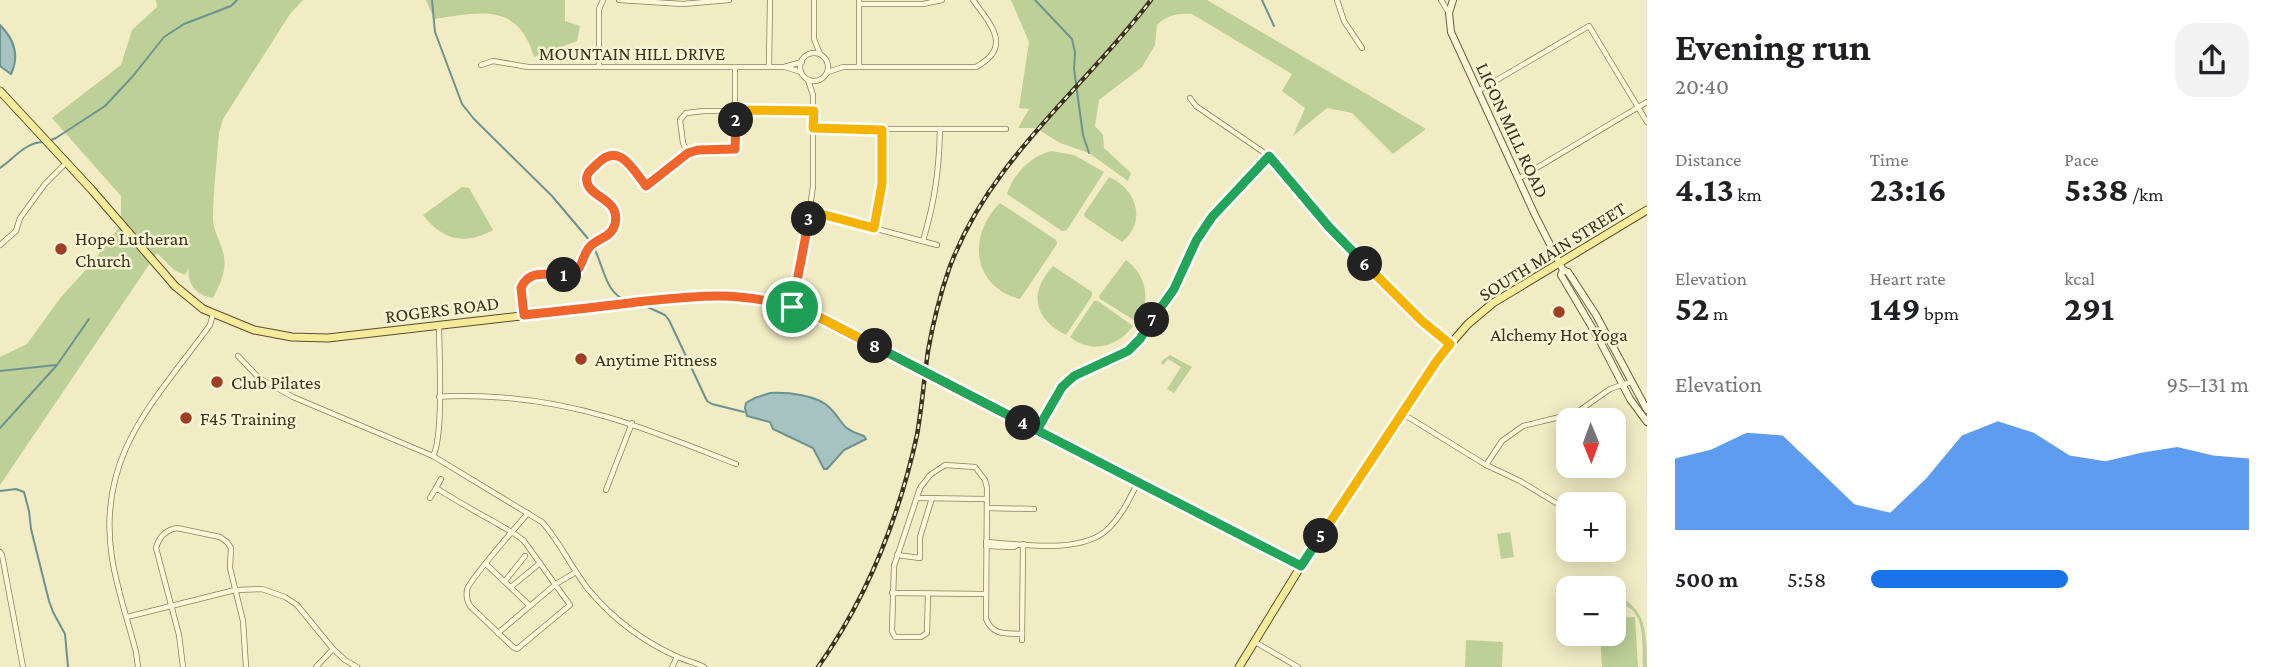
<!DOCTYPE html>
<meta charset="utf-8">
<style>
:root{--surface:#fff;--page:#f2f2f2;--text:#202124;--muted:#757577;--accent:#1a73e8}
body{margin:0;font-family:"Crimson Pro",serif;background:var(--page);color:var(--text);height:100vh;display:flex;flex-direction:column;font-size:26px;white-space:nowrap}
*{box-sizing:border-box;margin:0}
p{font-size:23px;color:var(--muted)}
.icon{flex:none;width:38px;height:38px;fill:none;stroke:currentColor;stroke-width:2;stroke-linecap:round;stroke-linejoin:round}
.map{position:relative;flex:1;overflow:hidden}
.drawer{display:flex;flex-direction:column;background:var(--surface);width:630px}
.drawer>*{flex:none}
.needle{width:46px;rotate:179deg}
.controls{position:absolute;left:1556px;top:408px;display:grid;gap:14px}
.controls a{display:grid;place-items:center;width:70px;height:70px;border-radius:14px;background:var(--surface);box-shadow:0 4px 18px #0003;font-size:35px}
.pin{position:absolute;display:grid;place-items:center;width:60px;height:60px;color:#fff;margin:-30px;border:4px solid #fff;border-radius:50%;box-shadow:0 2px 7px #0007}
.km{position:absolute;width:35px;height:35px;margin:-18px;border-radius:50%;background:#222;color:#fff;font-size:19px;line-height:35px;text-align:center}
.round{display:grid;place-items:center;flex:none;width:74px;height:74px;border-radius:21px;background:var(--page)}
.overview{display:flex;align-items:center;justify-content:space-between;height:119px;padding:0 28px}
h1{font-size:38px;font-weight:700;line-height:52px}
.stats{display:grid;grid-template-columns:repeat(3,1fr);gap:10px;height:119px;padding:7px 28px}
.stats div{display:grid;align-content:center}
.stats b{font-size:35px;font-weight:700}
.stats small{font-size:19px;font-weight:400}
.stats p{font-size:19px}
.chart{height:196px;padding:14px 28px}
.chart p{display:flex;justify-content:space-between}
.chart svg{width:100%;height:126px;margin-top:7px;fill:var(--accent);opacity:.7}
ul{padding:0 28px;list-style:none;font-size:23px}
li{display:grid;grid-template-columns:112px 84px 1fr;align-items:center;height:52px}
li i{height:18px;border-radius:9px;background:var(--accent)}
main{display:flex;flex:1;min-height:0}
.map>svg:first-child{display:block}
.green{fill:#bdd097}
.water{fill:#a6c3c1;stroke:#6c9391;stroke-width:2}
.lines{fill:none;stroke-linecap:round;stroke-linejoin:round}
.stream{stroke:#6c9391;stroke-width:2}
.minor-casing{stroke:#8c7f59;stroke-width:6}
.secondary-casing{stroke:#6e603c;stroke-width:8}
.primary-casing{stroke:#5a4b2e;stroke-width:9}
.minor{stroke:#fbf7d8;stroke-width:4.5}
.secondary{stroke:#fbf7d8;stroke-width:6}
.primary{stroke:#f5eb9a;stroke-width:7}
.rail-casing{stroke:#3c321e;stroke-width:4.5}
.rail{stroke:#f7f4d4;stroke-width:2;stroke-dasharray:5;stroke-linecap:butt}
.split-1-casing{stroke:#fff;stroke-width:14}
.split-2-casing{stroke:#fff;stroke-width:14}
.split-3-casing{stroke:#fff;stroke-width:14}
.split-4-casing{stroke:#fff;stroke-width:14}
.split-5-casing{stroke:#fff;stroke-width:14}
.split-6-casing{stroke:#fff;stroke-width:14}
.split-7-casing{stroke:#fff;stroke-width:14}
.split-8-casing{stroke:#fff;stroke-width:14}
.split-9-casing{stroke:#fff;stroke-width:14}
.split-1{stroke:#f0652b;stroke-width:9}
.split-2{stroke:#f0652b;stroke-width:9}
.split-3{stroke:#f5b400;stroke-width:9}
.split-4{stroke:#f0652b;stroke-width:9}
.split-5{stroke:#22a559;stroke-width:9}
.split-6{stroke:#f5b400;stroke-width:9}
.split-7{stroke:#22a559;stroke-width:9}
.split-8{stroke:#22a559;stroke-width:9}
.split-9{stroke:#f5b400;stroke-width:9}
.poi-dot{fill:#9f3e26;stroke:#f7f4d4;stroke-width:2.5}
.labels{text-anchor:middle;stroke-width:5;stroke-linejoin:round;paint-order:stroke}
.street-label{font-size:19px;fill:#3c321e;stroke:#f7f4d4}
.poi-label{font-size:19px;fill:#3c321e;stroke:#f7f4d4;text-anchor:start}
</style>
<main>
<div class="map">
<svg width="1647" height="667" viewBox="0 0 1647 667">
<rect width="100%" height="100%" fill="#f1ecc4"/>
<!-- green -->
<g class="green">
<path d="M156,0H303L290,14L223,119L219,132C217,161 213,191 213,220C214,230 218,237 221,246C229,266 222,281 213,298C197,296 186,283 189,268L185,275L174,270L157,253L0,485V357L27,344L61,297L93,262L121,225V196L52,118L121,65L132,30L157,7Z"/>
<path d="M426,0H565V21L580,26L577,41L534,57C518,1 479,13 434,19Z"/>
<path d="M1011,0H1207L1426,129L1393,154L1352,113L1327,108L1293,136L1305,108L1282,91L1292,74L1192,14C1178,13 1167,15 1157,25L1155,45L1142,67L1099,100L1095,126L1103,135L1104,148L1131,173L1128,181L1089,153L1060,143L1036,128H1018L1029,109L1019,108L1029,42Z"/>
<path d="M1051,151L1074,155L1104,172L1067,230L1062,231L1007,194C1014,173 1030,157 1051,151Z"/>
<path d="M1109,177C1137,189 1147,222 1122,242L1085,217L1084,214Z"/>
<path d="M462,187L469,188L493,230C465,245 443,241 423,215Z"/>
<path d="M1000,203L1056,240L1057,244L1020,299C972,287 967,235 1000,203Z"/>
<path d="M1126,260C1146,274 1152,302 1137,322L1100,299L1099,296Z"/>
<path d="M1053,266L1092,292V296L1066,335C1034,319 1028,293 1053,266Z"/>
<path d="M1094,301H1098L1133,326C1118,347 1091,354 1070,337Z"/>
<path d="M1170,355L1192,367L1174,393L1167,389L1181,367L1168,359L1163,365L1161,363L1163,360Z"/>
<path d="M1510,532L1514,557L1501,559L1497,534Z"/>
<path d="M1623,599C1647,611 1647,640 1647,667H1643C1642,644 1647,602 1614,605V600Z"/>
<path d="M1635,617L1638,667H1602L1600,634H1614V618Z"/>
<path d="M1466,640L1503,642L1502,667H1465Z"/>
</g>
<!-- water -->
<g class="water">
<path d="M0,25C14,39 20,55 11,74L0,66Z"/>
<path d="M770,393C787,392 818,395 830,408C846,424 838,427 864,436L866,439L844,450L827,469H824L813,448L773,429L770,422L747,416L745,408L746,403L755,398Z"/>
</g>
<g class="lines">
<!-- stream -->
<g class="stream">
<path d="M432,0L435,32L462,104L474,119L552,196L590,241"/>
<path d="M1035,0L1072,39L1075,52L1074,69L1083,135L1089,153"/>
<path d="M1262,0L1274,26"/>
<path d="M49,141L56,138L105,106L133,76L164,37L184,24L231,6L237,0"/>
<path d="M0,168C15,158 24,143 43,142"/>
<path d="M594,248C604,267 605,293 627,301"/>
<path d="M643,305L665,315L669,320L707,401L712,404L744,412"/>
<path d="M0,371L56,365"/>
<path d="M0,428L57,365L89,319"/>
<path d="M0,491L16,489L24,492L29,511L31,529L49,601L53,612L65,634L68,667"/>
</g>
<!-- minor casing -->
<g class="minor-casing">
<g id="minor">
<path d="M619,0L683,4L729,0"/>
<path d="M814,0V39L820,54"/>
<path d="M1337,0L1344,21L1362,48"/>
<path d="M1441,0L1449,13"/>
<path d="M859,4H923L942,0"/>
<circle cx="814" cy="67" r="14"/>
<path d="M481,65L493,61L528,67H784L802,62"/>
<path d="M599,66V9L603,0"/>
<path d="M769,66L770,0"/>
<path d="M785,67L801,72"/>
<path d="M859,67V0"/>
<path d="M828,72L843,67H976C1013,47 991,25 973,0"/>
<path d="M1478,91L1589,26L1647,122"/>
<path d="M1190,98L1196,106L1269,156L1329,227L1422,321L1450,344"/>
<path d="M813,129H1006"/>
<path d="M688,153L683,143L680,120L686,113L704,111H814"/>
<path d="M1518,179L1647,102"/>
<path d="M810,211L937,245"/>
<path d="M874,228L882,184V129"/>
<path d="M923,241C935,200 939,171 940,129"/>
<path d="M0,245L16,231L20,218L45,184L66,163"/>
<path d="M792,307L806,237L813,186V95L808,80"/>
<path d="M524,315L521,288C531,262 560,285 577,270C585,264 584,253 590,247C599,237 613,237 615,222C619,199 581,192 587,175C589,170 595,166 598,163C618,142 634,171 646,186L688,153L698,150L735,149V67"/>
<path d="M238,356L259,378L293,397L433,456L542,522C560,542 571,567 588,589C612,618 644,642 678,657C687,661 696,663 704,667"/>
<path d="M439,397C457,395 475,396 493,397C584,402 652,431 736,464"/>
<path d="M1403,414L1486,465L1520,481L1568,510"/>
<path d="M1037,430L1053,400L1070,380L1128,351L1140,339L1174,289L1196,241L1212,217L1269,156"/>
<path d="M433,456C444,436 439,353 439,325"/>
<path d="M1486,465L1502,441L1523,426L1576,413L1610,389L1631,382"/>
<path d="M436,488L441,479"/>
<path d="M606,490L632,423"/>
<path d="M430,498L436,488C454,499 472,510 491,520C502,527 514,532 524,541L570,605L517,649L513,647L470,606C467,601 466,596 467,590C468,581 518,525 528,513"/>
<path d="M917,498L987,499"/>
<path d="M987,508L1034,509"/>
<path d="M986,542C1020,544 1083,555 1109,528C1122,515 1130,498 1138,482"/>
<path d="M986,546L1014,547L1017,545"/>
<path d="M0,552L2,555L23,667"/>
<path d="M897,555L920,558V537L932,498"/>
<path d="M486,564L529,605"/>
<path d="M505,581L525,556"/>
<path d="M511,587L540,563"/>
<path d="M892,593L986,594"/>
<path d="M928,594L927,633L921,637H895L892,631L894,566L920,488L930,475L945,465L975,467L985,480L987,488L986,619C993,636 1006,633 1022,634"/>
<path d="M127,617L235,590L262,589L285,597L297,605L333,649L345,660L357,667"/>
<path d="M498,633L556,584L576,572"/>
<path d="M1022,640L1023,544"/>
<path d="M1255,642L1298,667"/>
<path d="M138,667L136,652C128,621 117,590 112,558C96,455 155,401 210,325L213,314"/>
<path d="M183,667L179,635L156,548C159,537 165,530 177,528L220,537L227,542L231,548L230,568L243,621L246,667"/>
<path d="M316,667L333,649"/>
<path d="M672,667L677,657"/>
</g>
</g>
<!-- secondary casing -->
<g class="secondary-casing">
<g id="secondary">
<path d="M1453,0L1449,13L1451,32L1535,215L1563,270L1568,272L1596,315L1647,410"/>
<path d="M1563,270L1561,275L1600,341L1630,399L1647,422"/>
</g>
</g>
<!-- primary casing -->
<g class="primary-casing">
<g id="primary">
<path d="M0,91L91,189L175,286L203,309L254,330L292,337L328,338L705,295C747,295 774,301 813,315L1301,566"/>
<path d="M1239,667L1301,566L1403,414L1436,362L1454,340L1468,324L1493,303L1647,210"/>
</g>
</g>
<!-- minor -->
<use href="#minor" class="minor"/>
<!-- secondary -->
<use href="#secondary" class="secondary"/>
<!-- primary -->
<use href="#primary" class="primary"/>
<!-- rail casing -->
<g class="rail-casing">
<path id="rail" d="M818,667C867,598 899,517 917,435C922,407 924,379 928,351C933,323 940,295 949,269C989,160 1083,90 1151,0"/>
</g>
<!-- rail -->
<use href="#rail" class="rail"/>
</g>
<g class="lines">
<!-- split-1 casing -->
<g class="split-1-casing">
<path id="split-1" d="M564,275C547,275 529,269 521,288L524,315C561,311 599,307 637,302C694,296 735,290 792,307"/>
</g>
<!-- split-2 casing -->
<g class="split-2-casing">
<path id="split-2" d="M564,275C584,272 579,263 588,249C595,238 611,239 615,224C621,199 590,198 587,182C585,173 592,169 597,164C619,141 633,169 646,186L688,153L698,150L735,149L736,120"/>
</g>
<!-- split-3 casing -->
<g class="split-3-casing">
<path id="split-3" d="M736,120L735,110L814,111L813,128L882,130V184L874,228L810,211L809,219"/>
</g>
<!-- split-4 casing -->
<g class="split-4-casing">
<path id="split-4" d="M809,219L792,307L813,314L1023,423"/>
</g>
<!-- split-5 casing -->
<g class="split-5-casing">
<path id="split-5" d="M1023,423L1301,566L1321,536"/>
</g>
<!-- split-6 casing -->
<g class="split-6-casing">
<path id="split-6" d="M1321,536L1436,362L1450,344L1422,321L1365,264"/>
</g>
<!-- split-7 casing -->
<g class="split-7-casing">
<path id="split-7" d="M1152,320L1174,289L1196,241L1212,217L1269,156L1329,227L1365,264"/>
</g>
<!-- split-8 casing -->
<g class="split-8-casing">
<path id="split-8" d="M875,346L1037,430L1062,387L1074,376L1128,351L1140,339L1152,320"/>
</g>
<!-- split-9 casing -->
<g class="split-9-casing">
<path id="split-9" d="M792,307L813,314L875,346"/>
</g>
<!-- split-1 -->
<use href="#split-1" class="split-1"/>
<!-- split-2 -->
<use href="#split-2" class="split-2"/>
<!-- split-3 -->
<use href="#split-3" class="split-3"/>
<!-- split-4 -->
<use href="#split-4" class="split-4"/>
<!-- split-5 -->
<use href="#split-5" class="split-5"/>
<!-- split-6 -->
<use href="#split-6" class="split-6"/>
<!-- split-7 -->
<use href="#split-7" class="split-7"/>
<!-- split-8 -->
<use href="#split-8" class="split-8"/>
<!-- split-9 -->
<use href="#split-9" class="split-9"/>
</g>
<!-- markers -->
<g class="poi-dot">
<circle cx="61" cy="249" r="7"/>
<circle cx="1559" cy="312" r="7"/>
<circle cx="581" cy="359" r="7"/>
<circle cx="217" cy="382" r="7"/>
<circle cx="186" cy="418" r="7"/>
</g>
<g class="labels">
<!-- street labels -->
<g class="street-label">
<text x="632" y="60">MOUNTAIN HILL DRIVE</text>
<text transform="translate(1513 130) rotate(65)" y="7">LIGON MILL ROAD</text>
<text transform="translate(1552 251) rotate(-32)" y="7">SOUTH MAIN STREET</text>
<text transform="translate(442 309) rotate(-7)" y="7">ROGERS ROAD</text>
</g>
<!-- poi labels -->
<g class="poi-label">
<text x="75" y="245">Hope Lutheran<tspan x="75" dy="22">Church</tspan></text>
<text x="1559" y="341" text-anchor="middle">Alchemy Hot Yoga</text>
<text x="595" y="366">Anytime Fitness</text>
<text x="231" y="389">Club Pilates</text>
<text x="200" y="425">F45 Training</text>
</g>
</g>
</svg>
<div class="controls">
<a><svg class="needle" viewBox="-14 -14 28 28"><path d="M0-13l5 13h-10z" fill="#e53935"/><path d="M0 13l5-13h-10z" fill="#757577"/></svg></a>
<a>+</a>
<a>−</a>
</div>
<div class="pin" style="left:792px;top:307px;background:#1e9e55"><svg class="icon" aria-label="arrive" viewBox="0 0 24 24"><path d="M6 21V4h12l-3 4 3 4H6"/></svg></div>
<b class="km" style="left:564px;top:275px">1</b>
<b class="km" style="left:736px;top:120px">2</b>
<b class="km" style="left:809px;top:219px">3</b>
<b class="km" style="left:1023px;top:423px">4</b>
<b class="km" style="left:1321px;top:536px">5</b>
<b class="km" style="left:1365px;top:264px">6</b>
<b class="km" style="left:1152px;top:320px">7</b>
<b class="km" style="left:875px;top:346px">8</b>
</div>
<section class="drawer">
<div class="overview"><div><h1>Evening run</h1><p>20:40</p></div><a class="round"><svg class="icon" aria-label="share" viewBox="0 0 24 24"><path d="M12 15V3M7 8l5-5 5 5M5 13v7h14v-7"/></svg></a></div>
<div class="stats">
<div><p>Distance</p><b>4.13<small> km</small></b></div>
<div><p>Time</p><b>23:16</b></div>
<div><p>Pace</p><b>5:38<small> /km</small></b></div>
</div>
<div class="stats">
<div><p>Elevation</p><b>52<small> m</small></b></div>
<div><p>Heart rate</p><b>149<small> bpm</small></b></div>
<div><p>kcal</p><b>291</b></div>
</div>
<div class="chart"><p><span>Elevation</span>95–131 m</p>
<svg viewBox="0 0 160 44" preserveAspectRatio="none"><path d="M0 44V19L10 16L20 10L30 11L40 23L50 35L60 38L70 26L80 11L90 6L100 10L110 18L120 20L130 17L140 15L150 18L160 19V44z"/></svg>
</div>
<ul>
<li><b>500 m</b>5:58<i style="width:52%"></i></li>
</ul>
</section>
</main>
